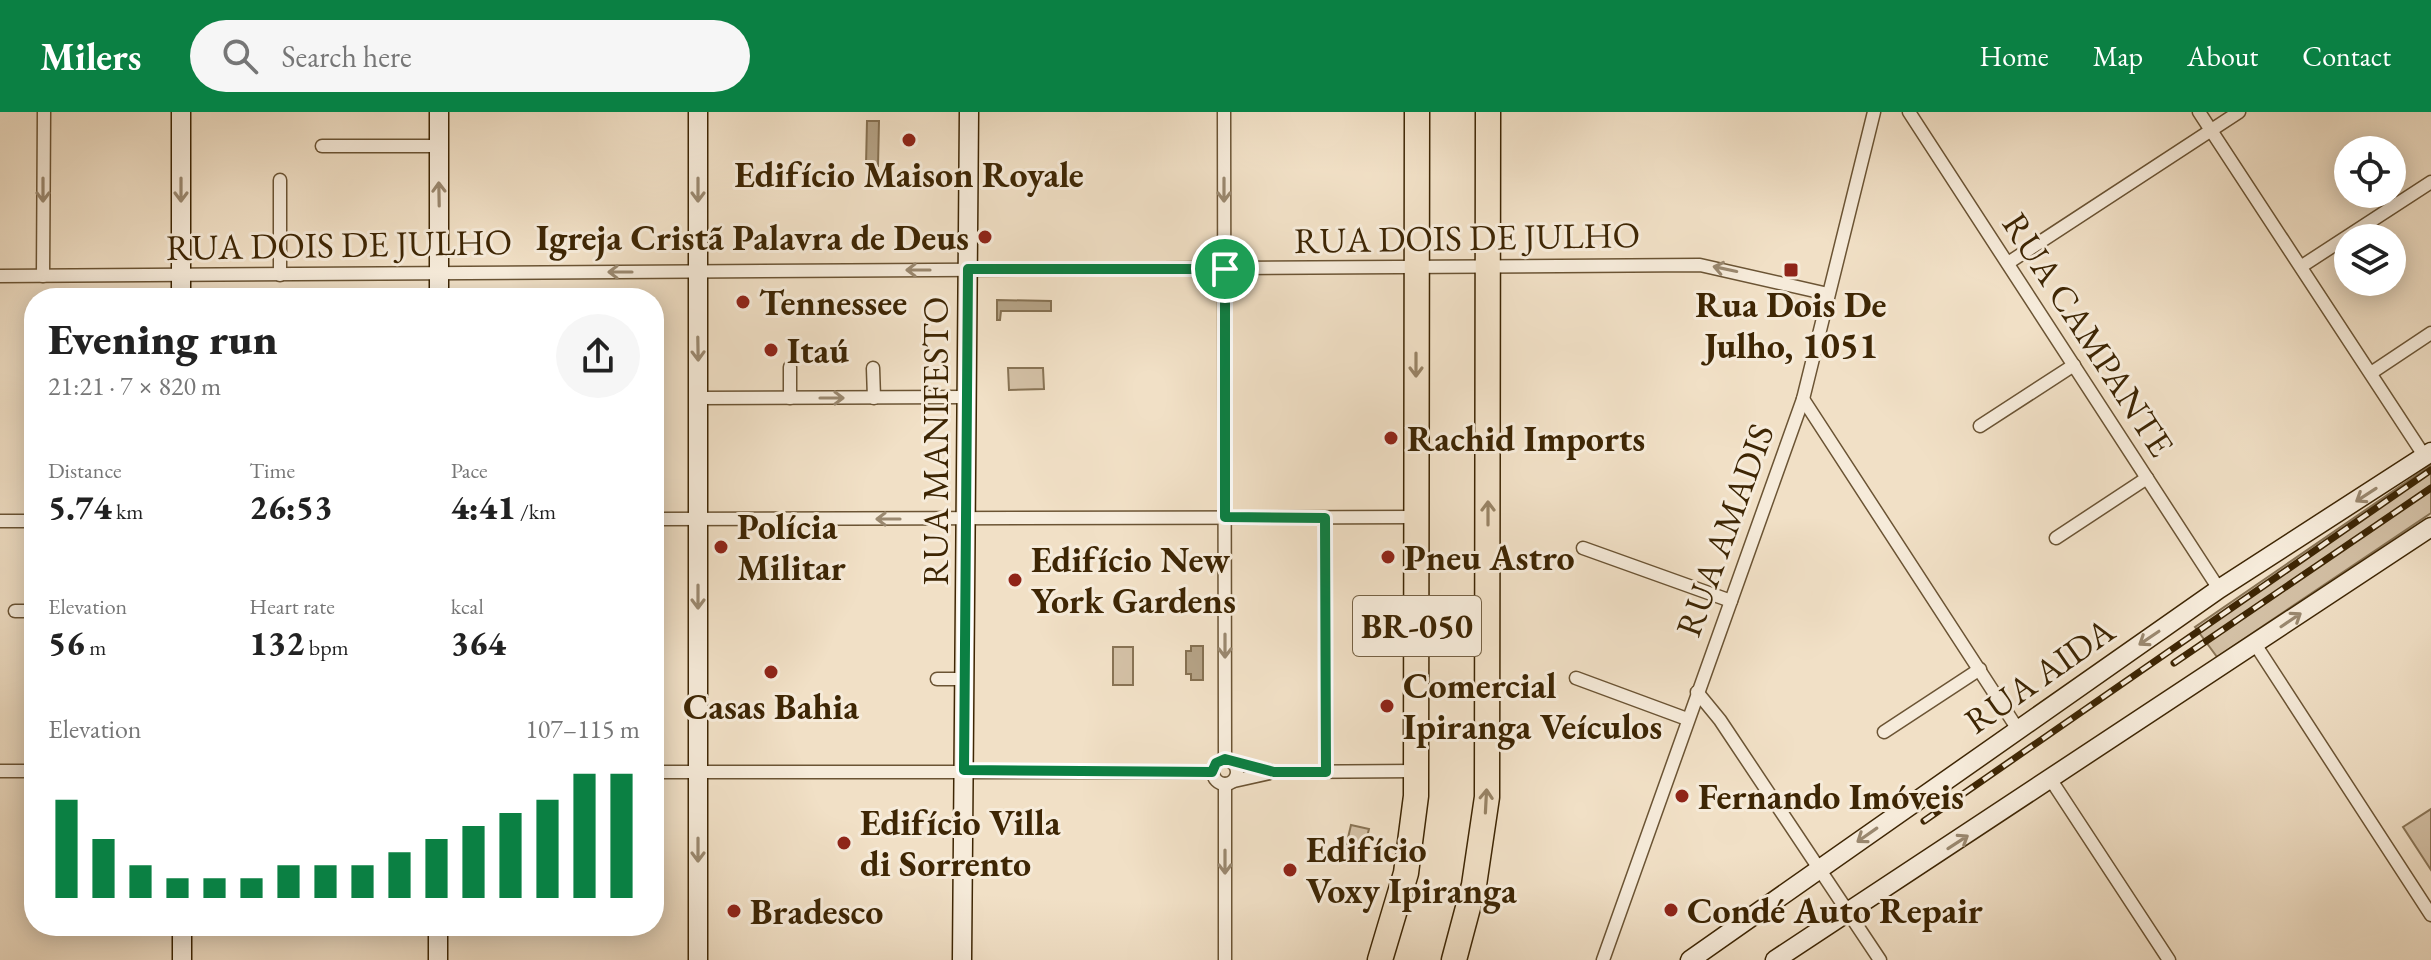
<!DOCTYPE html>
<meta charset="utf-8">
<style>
:root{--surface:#fff;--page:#f6f6f6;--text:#222;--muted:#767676;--accent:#0b8043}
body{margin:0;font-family:"EB Garamond",serif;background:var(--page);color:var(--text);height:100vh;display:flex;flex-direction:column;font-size:30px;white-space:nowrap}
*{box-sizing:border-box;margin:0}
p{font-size:26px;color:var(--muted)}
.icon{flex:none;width:44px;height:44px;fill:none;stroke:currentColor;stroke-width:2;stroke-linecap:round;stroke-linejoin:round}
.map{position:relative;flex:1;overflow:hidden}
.side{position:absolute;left:24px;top:176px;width:640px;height:648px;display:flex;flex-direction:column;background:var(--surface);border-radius:32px;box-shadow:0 4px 20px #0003}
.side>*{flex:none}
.controls{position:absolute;left:2334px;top:24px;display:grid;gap:16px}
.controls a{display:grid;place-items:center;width:72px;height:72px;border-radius:50%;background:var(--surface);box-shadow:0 4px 20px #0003;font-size:40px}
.pin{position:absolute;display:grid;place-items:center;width:68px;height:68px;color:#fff;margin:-34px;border:4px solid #fff;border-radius:50%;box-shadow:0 2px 8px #0007}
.round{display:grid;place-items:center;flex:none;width:84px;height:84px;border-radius:42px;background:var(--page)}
.summary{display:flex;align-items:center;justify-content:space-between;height:136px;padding:0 24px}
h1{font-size:44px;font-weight:800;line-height:60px}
.figures{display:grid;grid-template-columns:repeat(3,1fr);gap:12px;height:136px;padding:8px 24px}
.figures div{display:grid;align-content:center}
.figures b{font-size:34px;font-weight:800}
.figures small{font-size:22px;font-weight:400}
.figures p{font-size:22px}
.chart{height:224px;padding:16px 24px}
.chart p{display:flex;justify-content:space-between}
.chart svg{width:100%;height:144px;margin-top:8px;stroke:var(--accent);stroke-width:6}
header{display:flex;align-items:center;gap:48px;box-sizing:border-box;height:112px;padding:0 40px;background:var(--accent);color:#fff}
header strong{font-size:38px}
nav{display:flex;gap:44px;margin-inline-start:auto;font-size:28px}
.search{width:560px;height:72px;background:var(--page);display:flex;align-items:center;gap:20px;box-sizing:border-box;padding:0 28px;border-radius:44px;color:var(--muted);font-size:30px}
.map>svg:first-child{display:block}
.green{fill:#d3c0a5;stroke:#887354;stroke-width:2}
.water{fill:#b4a184;stroke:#857051;stroke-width:2}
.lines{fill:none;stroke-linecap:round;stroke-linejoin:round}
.street-casing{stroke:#6b5434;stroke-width:15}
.secondary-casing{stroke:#3e2604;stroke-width:21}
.highway-casing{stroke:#3e2604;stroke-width:27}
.street{stroke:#f6ebda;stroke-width:12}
.secondary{stroke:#f6ebda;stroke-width:18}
.highway{stroke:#f1e0c6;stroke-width:24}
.rail-casing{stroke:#3e2604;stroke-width:7}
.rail{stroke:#f6ebda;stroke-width:4;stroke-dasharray:12;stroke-linecap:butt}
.oneway{stroke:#9a886f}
.oneway2{stroke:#988365}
.route-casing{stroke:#fff;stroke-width:16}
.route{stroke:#0b8043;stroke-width:10}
.poi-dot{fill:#8f2418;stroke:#f6ebda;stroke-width:3}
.labels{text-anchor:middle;stroke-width:6;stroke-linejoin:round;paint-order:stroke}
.shield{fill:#f6ebda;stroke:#756144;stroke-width:2}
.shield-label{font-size:34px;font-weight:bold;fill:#3e2604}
.poi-label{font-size:36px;font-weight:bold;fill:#3e2604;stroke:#f6ebda;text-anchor:start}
.street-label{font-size:36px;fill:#3e2604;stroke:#f6ebda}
</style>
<header>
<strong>Milers</strong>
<div class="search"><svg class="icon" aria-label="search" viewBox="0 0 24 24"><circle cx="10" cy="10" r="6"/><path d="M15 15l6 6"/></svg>Search here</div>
<nav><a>Home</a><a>Map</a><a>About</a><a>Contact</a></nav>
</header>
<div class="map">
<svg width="2431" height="848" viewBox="0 0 2431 848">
<rect width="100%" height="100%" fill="#f1e0c6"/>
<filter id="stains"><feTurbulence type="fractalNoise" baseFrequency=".0025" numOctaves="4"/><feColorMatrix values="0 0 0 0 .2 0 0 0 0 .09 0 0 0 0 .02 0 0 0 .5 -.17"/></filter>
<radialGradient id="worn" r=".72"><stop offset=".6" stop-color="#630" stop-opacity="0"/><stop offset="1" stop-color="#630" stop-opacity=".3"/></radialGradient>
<!-- green -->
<g class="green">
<path d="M1043,256L1044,277L1009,278L1008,256Z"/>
<path d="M2431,353V401L2217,545L2195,515Z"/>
<rect x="1113" y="535" width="20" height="38"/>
<path d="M2431,697V758L2403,715Z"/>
<path d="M1351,713L1369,717L1360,752L1343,747Z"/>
</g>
<!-- water -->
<g class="water">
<path d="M867,9H879L878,54L866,53Z"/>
<path d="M997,188L1051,189V199H1001L1000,208H997Z"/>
<path d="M1191,534H1203V568H1191V562H1186V539H1191Z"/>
</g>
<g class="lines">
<!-- street casing -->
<g class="street-casing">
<g id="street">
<path d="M1224,0L1225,647"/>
<path d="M1909,0L2219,477"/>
<path d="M2199,0L2425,345"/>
<path d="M322,34H439"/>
<path d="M2008,151L2239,0"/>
<path d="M2302,154L2431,70"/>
<path d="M280,163V68"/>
<path d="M0,164L1700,153L1828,182"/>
<path d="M43,164L44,0"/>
<path d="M873,256L874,286"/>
<path d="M2371,261L2431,221"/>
<path d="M698,286L967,285"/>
<path d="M790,286V255"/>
<path d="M1803,287L2017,616"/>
<path d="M1980,314L2074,253"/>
<path d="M1325,406L1326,660"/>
<path d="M654,407L1416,405"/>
<path d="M0,409H34"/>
<path d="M2056,426L2147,366"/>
<path d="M1583,436L1731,489"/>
<path d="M15,499H34"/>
<path d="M2255,532L2431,803"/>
<path d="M1576,566L1687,607"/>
<path d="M937,567H965"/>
<path d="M1697,580L1720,608L1880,848"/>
<path d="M1884,620L1980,557"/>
<circle cx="1225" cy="660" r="12"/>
<path d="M1234,651L1271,659"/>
<path d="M0,659H34"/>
<path d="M654,660H1212"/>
<path d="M2051,668L2169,848"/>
<path d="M1234,669L1274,660L1417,659"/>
<path d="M1225,672V848"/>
<path d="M1603,848L1803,287L1874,0"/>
</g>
</g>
<!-- secondary casing -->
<g class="secondary-casing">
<g id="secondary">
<path d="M181,0V186"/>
<path d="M439,0V186"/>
<path d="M182,814V848"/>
<path d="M438,848V814"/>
<path d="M698,848V0"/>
<path d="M962,848L969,0"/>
<path d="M1690,848L2219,477L2431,340"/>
<path d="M1775,848L2431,415"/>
</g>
</g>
<!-- highway casing -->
<g class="highway-casing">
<g id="highway">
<path d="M1380,848L1406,761L1416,684L1417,0"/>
<path d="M1454,848L1474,773L1487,685L1488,0"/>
</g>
</g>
<!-- street -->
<use href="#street" class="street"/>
<!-- secondary -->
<use href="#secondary" class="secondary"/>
<!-- highway -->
<use href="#highway" class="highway"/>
<!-- rail casing -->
<g class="rail-casing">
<g id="rail">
<path d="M2174,551L2431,376"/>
<path d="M1924,709L2431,358"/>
</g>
</g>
<!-- rail -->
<use href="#rail" class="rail"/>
</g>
<!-- one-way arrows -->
<defs><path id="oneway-shaft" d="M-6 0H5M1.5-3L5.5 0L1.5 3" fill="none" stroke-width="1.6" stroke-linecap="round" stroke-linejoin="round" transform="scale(2)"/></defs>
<g class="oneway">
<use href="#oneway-shaft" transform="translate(43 78) rotate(90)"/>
<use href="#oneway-shaft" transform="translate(181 78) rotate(90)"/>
<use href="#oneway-shaft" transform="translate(698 78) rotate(90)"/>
<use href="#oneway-shaft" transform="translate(1224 78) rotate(90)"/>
<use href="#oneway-shaft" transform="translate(439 82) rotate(-91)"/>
<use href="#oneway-shaft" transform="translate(1725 157) rotate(-168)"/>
<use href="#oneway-shaft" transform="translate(918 158) rotate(180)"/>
<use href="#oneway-shaft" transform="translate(620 160) rotate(180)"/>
<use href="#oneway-shaft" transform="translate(698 237) rotate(89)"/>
<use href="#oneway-shaft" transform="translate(832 286)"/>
<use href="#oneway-shaft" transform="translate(2366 383) rotate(147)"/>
<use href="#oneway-shaft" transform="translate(888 407) rotate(180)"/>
<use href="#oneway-shaft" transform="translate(698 485) rotate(90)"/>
<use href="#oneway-shaft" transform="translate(2291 508) rotate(-34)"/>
<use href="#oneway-shaft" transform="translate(2149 526) rotate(146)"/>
<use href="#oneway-shaft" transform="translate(1225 534) rotate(90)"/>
<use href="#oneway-shaft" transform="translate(1867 723) rotate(145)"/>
<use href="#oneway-shaft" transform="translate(1958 730) rotate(-33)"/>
<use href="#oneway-shaft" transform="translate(698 738) rotate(90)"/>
<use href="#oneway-shaft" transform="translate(1225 750) rotate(90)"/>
</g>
<g class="oneway2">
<use href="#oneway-shaft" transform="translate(1416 253) rotate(90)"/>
<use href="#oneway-shaft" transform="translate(1488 401) rotate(-90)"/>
<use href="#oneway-shaft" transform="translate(1486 689) rotate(-87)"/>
</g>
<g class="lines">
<!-- route casing -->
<g class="route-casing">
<path id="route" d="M968,157H1225V405L1325,406L1326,660H1274L1225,647L1216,651L1212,660L964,658Z"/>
</g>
<!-- route -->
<use href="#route" class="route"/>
</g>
<!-- markers -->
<g class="poi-dot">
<circle cx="909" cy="28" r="8"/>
<circle cx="985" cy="125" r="8"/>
<rect x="1783" y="150" width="16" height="16" rx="4"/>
<circle cx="743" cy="190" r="8"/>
<circle cx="771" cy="238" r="8"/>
<circle cx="1391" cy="326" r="8"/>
<circle cx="721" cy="435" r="8"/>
<circle cx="1388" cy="445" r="8"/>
<circle cx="1015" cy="468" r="8"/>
<circle cx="771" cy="560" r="8"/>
<circle cx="1387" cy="594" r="8"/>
<circle cx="1682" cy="684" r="8"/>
<circle cx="844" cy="731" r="8"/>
<circle cx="1290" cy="758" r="8"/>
<circle cx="1671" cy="798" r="8"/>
<circle cx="734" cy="799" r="8"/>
</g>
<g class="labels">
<!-- shield labels -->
<rect class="shield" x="1353" y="484" width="128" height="60" rx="6"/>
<g class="shield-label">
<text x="1417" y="526">BR-050</text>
</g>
<!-- poi labels -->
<g class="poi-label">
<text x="909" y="75" text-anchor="middle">Edifício Maison Royale</text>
<text x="969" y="138" text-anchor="end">Igreja Cristã Palavra de Deus</text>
<text x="759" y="203">Tennessee</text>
<text x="1791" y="205" text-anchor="middle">Rua Dois De<tspan x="1791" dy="41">Julho, 1051</tspan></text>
<text x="787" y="251">Itaú</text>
<text x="1407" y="339">Rachid Imports</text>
<text x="737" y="427">Polícia<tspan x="737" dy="41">Militar</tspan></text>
<text x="1404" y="458">Pneu Astro</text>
<text x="1031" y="460">Edifício New<tspan x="1031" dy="41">York Gardens</tspan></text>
<text x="1403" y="586">Comercial<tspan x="1403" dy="41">Ipiranga Veículos</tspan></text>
<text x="771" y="607" text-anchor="middle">Casas Bahia</text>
<text x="1698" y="697">Fernando Imóveis</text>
<text x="860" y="723">Edifício Villa<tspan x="860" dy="41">di Sorrento</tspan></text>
<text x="1306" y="750">Edifício<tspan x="1306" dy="41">Voxy Ipiranga</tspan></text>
<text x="1687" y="811">Condé Auto Repair</text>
<text x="750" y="812">Bradesco</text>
</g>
<!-- street labels -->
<g class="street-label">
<text transform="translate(1467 125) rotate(-1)" y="13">RUA DOIS DE JULHO</text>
<text transform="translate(339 132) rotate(-1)" y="13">RUA DOIS DE JULHO</text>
<text transform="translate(2089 222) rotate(57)" y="13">RUA CAMPANTE</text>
<text transform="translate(935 329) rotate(-90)" y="13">RUA MANIFESTO</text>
<text transform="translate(1724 418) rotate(-70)" y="13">RUA AMADIS</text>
<text transform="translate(2039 563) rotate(-35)" y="13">RUA AIDA</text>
</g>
</g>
<rect width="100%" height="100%" filter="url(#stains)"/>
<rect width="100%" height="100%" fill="url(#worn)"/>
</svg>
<div class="controls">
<a><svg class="icon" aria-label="locate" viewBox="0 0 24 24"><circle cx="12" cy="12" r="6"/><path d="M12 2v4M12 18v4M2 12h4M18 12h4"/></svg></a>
<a><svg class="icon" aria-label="layers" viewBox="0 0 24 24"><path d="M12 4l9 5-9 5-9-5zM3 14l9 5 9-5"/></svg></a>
</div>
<div class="pin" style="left:1225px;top:157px;background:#1e9e55"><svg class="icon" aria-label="arrive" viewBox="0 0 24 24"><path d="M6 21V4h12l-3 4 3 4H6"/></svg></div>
<section class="side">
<div class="summary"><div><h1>Evening run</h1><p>21:21 · 7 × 820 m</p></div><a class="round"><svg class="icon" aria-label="share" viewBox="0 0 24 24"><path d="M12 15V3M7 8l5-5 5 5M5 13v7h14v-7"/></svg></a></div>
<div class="figures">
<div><p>Distance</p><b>5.74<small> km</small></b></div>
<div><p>Time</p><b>26:53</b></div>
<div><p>Pace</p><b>4:41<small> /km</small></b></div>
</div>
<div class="figures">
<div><p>Elevation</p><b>56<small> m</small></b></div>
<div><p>Heart rate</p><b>132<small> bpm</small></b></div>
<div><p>kcal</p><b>364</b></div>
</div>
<div class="chart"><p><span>Elevation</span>107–115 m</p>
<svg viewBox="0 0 160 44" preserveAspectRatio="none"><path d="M5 44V14M15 44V26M25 44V34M35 44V38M45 44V38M55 44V38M65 44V34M75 44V34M85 44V34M95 44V30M105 44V26M115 44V22M125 44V18M135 44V14M145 44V6M155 44V6"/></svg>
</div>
</section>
</div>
